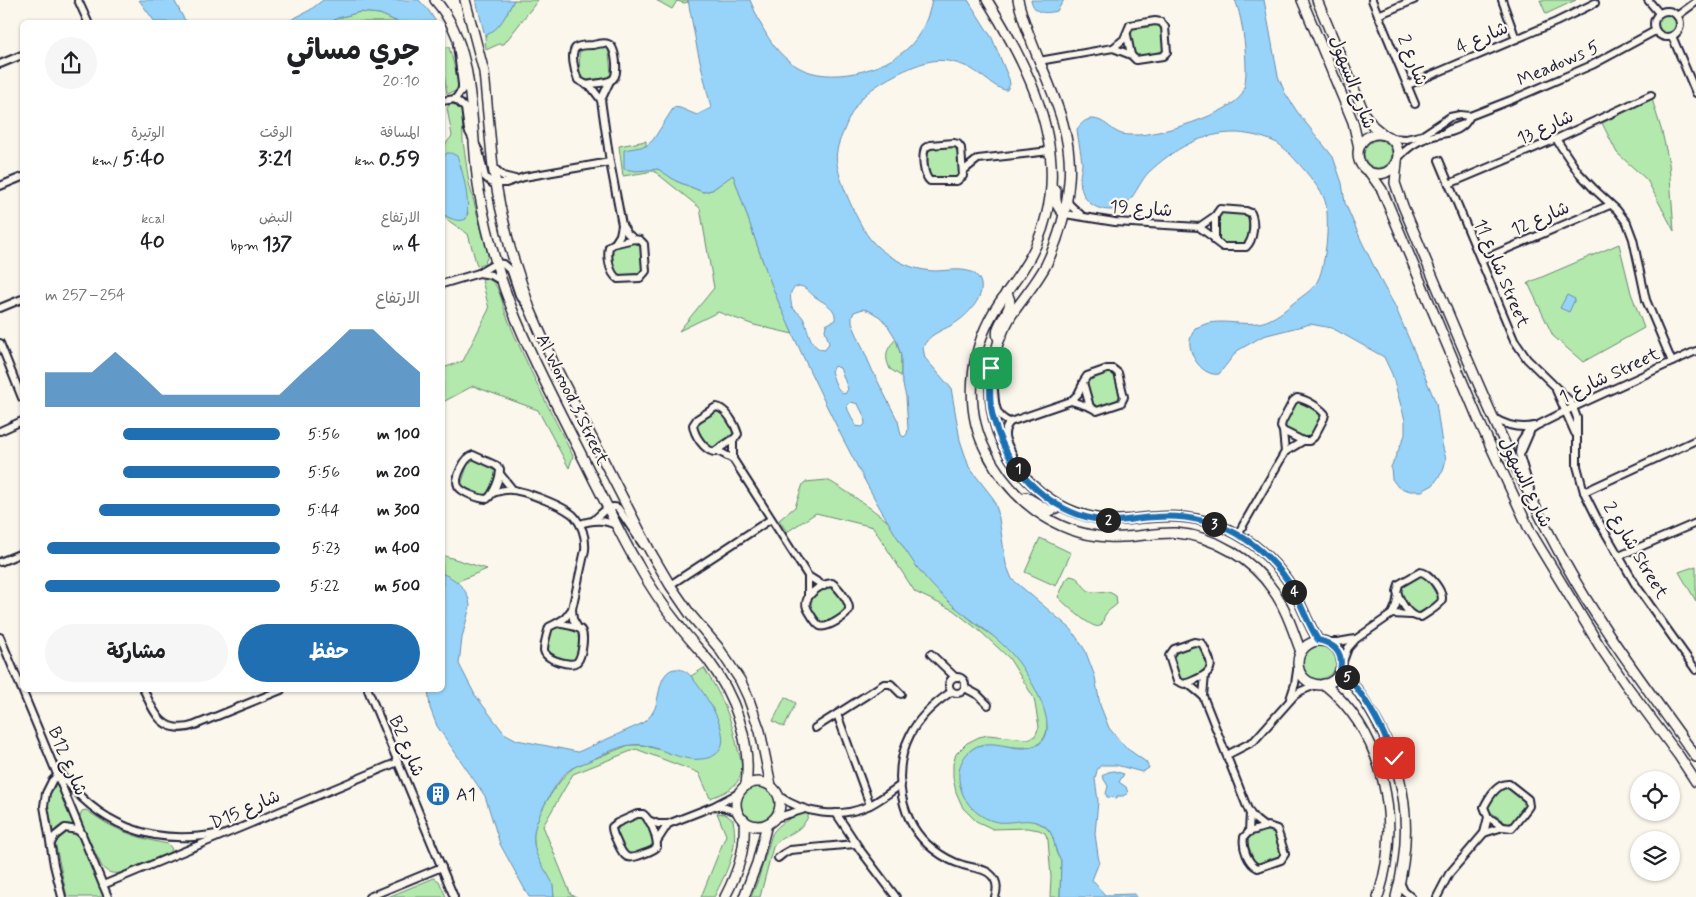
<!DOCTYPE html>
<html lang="ar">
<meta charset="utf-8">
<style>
:root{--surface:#fff;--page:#f6f6f6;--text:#202124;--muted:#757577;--accent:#1f6fb2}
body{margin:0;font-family:Mynerve,"Playpen Sans Arabic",sans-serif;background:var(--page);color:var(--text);direction:rtl;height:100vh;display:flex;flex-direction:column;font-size:19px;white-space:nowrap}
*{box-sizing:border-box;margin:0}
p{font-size:16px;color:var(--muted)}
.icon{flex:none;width:28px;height:28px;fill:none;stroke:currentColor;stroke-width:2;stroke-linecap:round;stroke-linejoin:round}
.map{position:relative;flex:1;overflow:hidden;direction:ltr}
.drawer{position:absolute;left:20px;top:20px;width:425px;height:672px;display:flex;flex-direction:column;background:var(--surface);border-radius:8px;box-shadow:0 1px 4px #0004;direction:rtl}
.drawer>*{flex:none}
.controls{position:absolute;left:1630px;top:771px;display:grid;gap:10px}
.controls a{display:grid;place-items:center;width:50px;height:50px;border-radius:50%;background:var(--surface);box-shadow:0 1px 4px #0004;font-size:25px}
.pin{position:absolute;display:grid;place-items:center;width:42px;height:42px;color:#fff;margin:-21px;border-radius:10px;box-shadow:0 2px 8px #0006}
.km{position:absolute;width:25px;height:25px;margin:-12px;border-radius:50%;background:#222;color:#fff;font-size:14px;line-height:25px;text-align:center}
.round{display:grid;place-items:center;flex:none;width:52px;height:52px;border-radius:26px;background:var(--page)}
.summary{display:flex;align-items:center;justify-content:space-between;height:85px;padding:0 25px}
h1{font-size:28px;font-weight:700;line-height:38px}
.metrics{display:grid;grid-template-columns:repeat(3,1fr);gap:8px;height:85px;padding:5px 25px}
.metrics div{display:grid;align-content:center}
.metrics b{font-size:21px;font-weight:700}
.metrics small{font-size:14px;font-weight:400}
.metrics p{font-size:14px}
.chart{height:140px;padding:10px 25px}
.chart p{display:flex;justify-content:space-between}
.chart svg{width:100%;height:90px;margin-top:5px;fill:var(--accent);opacity:.7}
.button{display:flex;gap:10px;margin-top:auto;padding:10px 25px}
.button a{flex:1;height:58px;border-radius:30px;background:var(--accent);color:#fff;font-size:20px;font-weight:700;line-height:58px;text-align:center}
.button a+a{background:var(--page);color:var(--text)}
ul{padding:0 25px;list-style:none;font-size:16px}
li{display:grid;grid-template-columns:80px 60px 1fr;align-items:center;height:38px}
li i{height:12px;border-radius:6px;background:var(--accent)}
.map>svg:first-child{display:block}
.green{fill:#b3e9ac;stroke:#6a8674}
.water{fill:#98d4f9;stroke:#698dad;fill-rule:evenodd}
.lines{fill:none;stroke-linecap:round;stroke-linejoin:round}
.street-casing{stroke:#22223b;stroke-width:10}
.secondary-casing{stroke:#22223b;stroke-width:12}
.street{stroke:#fbf7ec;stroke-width:6}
.secondary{stroke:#fbf7ec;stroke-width:9}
.route-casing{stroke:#fff;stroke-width:10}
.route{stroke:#1f6fb2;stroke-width:6}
.labels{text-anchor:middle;stroke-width:4.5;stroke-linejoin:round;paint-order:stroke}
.street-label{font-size:18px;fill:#22223b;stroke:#fbf7ec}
.poi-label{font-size:18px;fill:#22223b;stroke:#fbf7ec;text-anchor:start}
</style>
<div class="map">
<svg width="1696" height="897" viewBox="0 0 1696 897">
<rect width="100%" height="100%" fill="#fbf7ec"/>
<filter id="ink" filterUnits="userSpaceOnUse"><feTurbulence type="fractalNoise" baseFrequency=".02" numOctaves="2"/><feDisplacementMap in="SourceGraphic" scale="10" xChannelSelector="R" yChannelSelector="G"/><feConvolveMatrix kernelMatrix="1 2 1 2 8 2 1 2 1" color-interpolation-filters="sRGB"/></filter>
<g filter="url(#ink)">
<!-- green -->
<g class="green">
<path d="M514,0H538L504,44H499L486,50L485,36C500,28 506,15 514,0Z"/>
<path d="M656,0H688V2L684,3L677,1L672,9Z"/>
<path d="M1540,0H1576L1546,14Z"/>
<path d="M360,12L380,14L398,22H331L338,18Z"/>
<circle cx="1667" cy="24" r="9"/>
<path d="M1157,24L1161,29L1164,51L1162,53L1137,57L1133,53L1131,30L1135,27Z"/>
<path d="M442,46L449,47L459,82L456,91L447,94L443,69Z"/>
<path d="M604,47L608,50L609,53L611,74L606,78L584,80L580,75L579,53L583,50Z"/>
<path d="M1652,99L1662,132L1669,163L1674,231L1647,180L1617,153L1602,123Z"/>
<path d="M455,104L460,108L462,113L463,141L469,183L488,255L485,263L477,266L468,234L443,217L442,214L450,218L468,214L459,160L447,154L443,157V147L452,136L447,108L449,105Z"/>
<circle cx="1378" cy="154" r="14"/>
<path d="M646,141V146L640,148L653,168L661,170L676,181L703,192L712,190L733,174L762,259L793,334L754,325L718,312L679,331L714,288L700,208L654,171L623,176L619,146Z"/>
<path d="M954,147L958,152L959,175L954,178H932L928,174V151L933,148Z"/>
<path d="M1222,213L1244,214L1249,217L1248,240L1245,244L1222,243L1218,240L1219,217Z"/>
<path d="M635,243L641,247L645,268L642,272L639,273L618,276L614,271L611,249L616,245Z"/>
<path d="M1619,244L1631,293L1644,328L1583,362L1553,336L1528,283Z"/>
<path d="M486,279C500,280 502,306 507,317C526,364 550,410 573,456L569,468L538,410L473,386L443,402V368L463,361L489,309L482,280Z"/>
<path d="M896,339L901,356V376L890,369C884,356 886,349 896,339Z"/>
<path d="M1111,372C1118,377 1123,392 1120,400L1096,407L1092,404L1086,382L1090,378Z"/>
<path d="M1298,402L1319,412L1322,417L1312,437L1304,439L1286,429L1284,424L1295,403Z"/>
<path d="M715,411L722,413L734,433L733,436L713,449C705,446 696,434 696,425Z"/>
<path d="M472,459L493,467L497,471L487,495C479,496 466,491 461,485L468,463Z"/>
<path d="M827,480C835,483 883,516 889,523C895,528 898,538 903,545C913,561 924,576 938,590C951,604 965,615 980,627C991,635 1004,642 1013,653C1027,670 1057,717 1044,738C1033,756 1000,742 983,745C978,745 974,748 970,751L1025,819C1038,821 1051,827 1054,841C1056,849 1055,854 1061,860L1060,897H1050L1051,877L1048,840L1045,833L1039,830L1027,828L993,829L976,821L963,808L956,792L953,778V764L956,754L967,743L979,737L988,735L1028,739L1035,736L1039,727L1034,698L1009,658L981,632L953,610L915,592L873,527L816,513L787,532L779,520L795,507L803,484L805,482Z"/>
<path d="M1040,538L1071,553L1056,586L1025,572Z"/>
<path d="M442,555L487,569L456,582L443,574Z"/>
<path d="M1696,566V601L1679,572Z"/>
<path d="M1070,576C1081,577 1081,586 1089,591C1097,595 1104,587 1116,596L1117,604C1113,608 1108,610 1105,615C1103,618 1104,623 1100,626C1093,631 1064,603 1058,597L1066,580Z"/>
<path d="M1421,576L1427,578L1438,598L1436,602L1417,614L1412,611L1400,591L1403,587Z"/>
<path d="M828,586L833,587L835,589L846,608C842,617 827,627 819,621L809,605L811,597Z"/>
<path d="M558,627L580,633C581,642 579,655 573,661L550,656L546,650L551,630Z"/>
<path d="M1193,645L1199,646L1201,648L1208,670L1186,681L1181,680L1172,656L1176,652Z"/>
<circle cx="1319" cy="662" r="17"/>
<path d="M704,668C722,696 731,717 738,750C740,756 743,766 741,773C738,788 722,794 710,798L699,773L636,749L573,774L543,826L571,895L577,897H554C553,892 554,886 551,882C547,872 539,865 536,854C534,847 533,839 534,831C537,813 560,776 576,766L629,745H642L690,758L721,728L714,712L691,676Z"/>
<path d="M785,697L796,703L784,727L773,721Z"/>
<path d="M57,785L74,825C64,822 56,827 51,836C50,820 42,794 57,785Z"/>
<circle cx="758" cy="803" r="17"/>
<path d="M1505,787L1525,799L1526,804L1511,824L1509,825L1488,810C1489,801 1497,791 1505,787Z"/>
<path d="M86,810C93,814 99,819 106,823C126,834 146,840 168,844L172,849L170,852L120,873C112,874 108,873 102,867L81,822L80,815L82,811Z"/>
<path d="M717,813L725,814L733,820C739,849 727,871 714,897H701L726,835Z"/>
<path d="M803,813L809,814C801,836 783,832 773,847L760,897H751L758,880L772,834C779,823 791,817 803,813Z"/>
<path d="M639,818L644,819L646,822L654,842L650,847L629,855L625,851L617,831L620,826Z"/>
<path d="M1268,828L1275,831L1283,850L1282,855L1258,864L1254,861L1246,839L1250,835Z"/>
<path d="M70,831L78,836L104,897H67L55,842L61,834Z"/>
<path d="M434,878L439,881L446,897H388Z"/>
</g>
<!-- water -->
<g class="water">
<path d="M139,0H174L184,19L188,22H155Z"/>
<path d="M323,0H419L429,11L436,22H398L380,14L360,12L338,18L331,22H287L310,10Z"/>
<path d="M476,0H514C505,16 502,27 485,36Z"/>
<path d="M688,0H750C761,26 772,52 798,67C829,85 884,71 909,47C921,35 929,17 932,0H968L992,38L1009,79L1010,84L1007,90C997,91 978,70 965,66C955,62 942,59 932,61C913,64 874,84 862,98C853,108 847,122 842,135C838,144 835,154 837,164C840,183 859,226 871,240C881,252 898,262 912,267C919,269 927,271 935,271C949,271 977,264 981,284C984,299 965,318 952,325C941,331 927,335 923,348L925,358L951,388L960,440L969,467L993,498L998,512L1006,564L1012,579L1071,629L1085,650L1095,677L1100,705L1109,728L1125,747L1146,762L1149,768L1142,772L1116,765H1101L1097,770L1095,779L1098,801L1095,834L1099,862L1092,880L1105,895L1135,894L1137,897H1060L1061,860C1052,849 1057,833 1043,825C1027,816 1014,824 998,822C974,818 957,795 959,772C960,760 969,748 981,745C994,741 1009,748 1022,748C1069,748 1038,691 1025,672C1006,641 982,629 955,607C940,595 925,578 914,563C887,524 865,481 843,439C820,393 798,347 778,301C761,260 748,217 733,175L712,190L703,192L676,181L658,169L636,171L624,169V150L646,146L653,140L674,107L680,108L697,115L711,108L697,48ZM800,286C807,288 809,292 814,296C823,303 837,307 835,320L826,325L825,330L829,343L825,350C809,349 809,329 803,318C801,314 795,311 792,307C790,297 788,288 800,286ZM863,309L870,311L880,317L888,326L896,339L901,356V376L906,397L908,429L907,434L904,437L901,435L898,421L873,372L852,323V317L854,312ZM834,366L840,368L848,389L845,394C836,391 834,379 831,371ZM851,402L858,404L864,416L865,424L862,427L856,426L848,410L847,405Z"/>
<path d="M1031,0H1064L1057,11C1045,14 1034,14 1031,0Z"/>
<path d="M1235,0H1264L1278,76L1285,93L1298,113L1333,157L1342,183L1345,203L1361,240L1383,285L1395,306L1436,403L1442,444L1446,459L1443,471L1433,485L1422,491H1410L1398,487L1392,479L1391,467L1405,435V420L1392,374L1384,357L1332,328L1310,324L1263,336L1237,351L1219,374C1203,377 1188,355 1190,340C1191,336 1193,332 1195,328C1199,327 1204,324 1209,323C1225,320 1242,325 1258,323C1269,322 1282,313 1291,305C1299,298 1314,290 1318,280C1326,265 1331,214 1324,198C1319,186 1287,147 1275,142C1264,137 1250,134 1238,133C1203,132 1173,149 1148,173C1136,186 1131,211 1109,210C1090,209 1080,196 1080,178C1080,173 1082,168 1082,163C1081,152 1078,140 1077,129C1081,124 1085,119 1092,119C1104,119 1110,129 1119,133C1123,135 1129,135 1134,135C1157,136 1231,114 1242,94C1251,77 1243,17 1235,0Z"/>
<path d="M447,153H451L457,156C463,170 471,206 466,219C458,223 449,218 443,214V157Z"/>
<path d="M1567,295L1575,299L1569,312L1560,308Z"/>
<path d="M443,574C457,579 469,591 470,606L462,638L459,664L475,695L504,733L517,740L578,752L641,724C647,720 651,716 654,710C660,699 658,671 675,669C683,668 690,674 694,680C708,698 746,754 702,759C682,762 662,748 643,745C624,742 605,754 589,761C582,764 574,766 568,771C556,781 536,817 534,833C532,856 543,864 552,882C554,887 553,892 554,897H529L500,844L485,796L437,726L430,708L428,690H442Z"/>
<path d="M1114,771L1124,774L1119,782L1126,787L1128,793L1123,796H1117V798L1107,797L1106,794L1108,786L1102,776L1108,772Z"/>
</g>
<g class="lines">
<!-- street casing -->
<g class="street-casing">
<g id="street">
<path d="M78,0L88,22"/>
<path d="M1372,0L1415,104"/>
<path d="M1502,0L1516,39"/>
<path d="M1648,0L1659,13"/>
<circle cx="1667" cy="24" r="13"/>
<path d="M1378,15L1414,0"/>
<path d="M1677,16L1696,2"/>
<path d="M1672,36L1696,93"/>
<path d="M1113,48L1124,39L1130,25L1155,21L1161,22L1165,27L1167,52L1163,56L1136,60L1131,55L1127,35"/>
<path d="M1039,61L1113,48L1131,55"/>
<path d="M0,64L22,55"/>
<path d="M586,85C594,83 607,84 613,79C619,74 616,46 608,44C604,42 597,44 593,45C588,45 581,45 577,47C569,51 575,73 578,80L592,88L601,100L610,162L622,225L627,233L634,239"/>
<path d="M1408,85L1556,22L1595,3"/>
<path d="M455,99L462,90V84L457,45"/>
<path d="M601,100L610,81"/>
<path d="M442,101L455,99L465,108L468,130L479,151L485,177L492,183H506L524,177L610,162"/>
<path d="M1444,133L1450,129L1464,124"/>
<path d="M1389,138L1406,139L1423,135L1450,117L1460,115L1470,116L1511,100L1592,65L1655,31"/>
<path d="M1556,139L1578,172L1594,189L1617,210L1627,223L1633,239L1646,300L1672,362"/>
<path d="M954,143L958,144L961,148L963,176L957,181H930C923,175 922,157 925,148L930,145Z"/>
<path d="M1398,158C1406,149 1415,142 1427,138C1445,131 1460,136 1470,116"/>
<path d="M1439,160L1514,340L1527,359L1571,402L1577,418V466L1584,492L1599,522L1637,587L1696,670"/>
<path d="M493,167L503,176L515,179"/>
<path d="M963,171L978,159L1050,151"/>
<path d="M1449,184L1556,139L1651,95"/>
<path d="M0,186L22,177"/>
<path d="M1067,200L1070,205L1082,216"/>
<path d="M1220,209L1246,211L1251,213C1255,222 1254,240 1246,247H1223L1215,241V216Z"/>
<path d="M1065,214L1115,222L1199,227L1214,238"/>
<path d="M1199,227L1215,216"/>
<path d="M634,239L640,240L644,244L646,271L640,278L618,279C609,273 607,257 609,247L613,244Z"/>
<path d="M615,243L620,235L622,225"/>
<path d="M1481,260L1610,205"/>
<path d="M479,273L491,275L503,282"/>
<path d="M442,284L479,273L496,263L503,264L511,271L519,295L528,307"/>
<path d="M0,308L22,299"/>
<path d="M0,343L22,398"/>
<path d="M1107,369H1113L1118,373L1124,397L1121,403L1097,411L1090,407L1083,382L1087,376Z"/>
<path d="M994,390C995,404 995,417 1010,422"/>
<path d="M1556,390L1575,433"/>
<path d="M1297,398C1306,399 1319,407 1325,414L1324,418L1314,437L1309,441H1303L1283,431L1281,427L1282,422L1293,401Z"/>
<path d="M1071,401L1090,407"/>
<path d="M716,407C726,408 735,424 738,434L735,438L714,452C704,450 694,435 693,425L697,419Z"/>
<path d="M1494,418C1507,426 1519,429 1534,426"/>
<path d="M0,431L22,421"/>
<path d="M1283,431L1285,452"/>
<path d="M733,440V459"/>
<path d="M718,451L733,459L808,576L824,586"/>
<path d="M473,455L495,465L500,469C500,478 494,494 487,499C480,499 462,493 458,486C454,478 465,457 473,455Z"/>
<path d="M1013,455C1007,443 1000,434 1010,422L1071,401L1078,394L1083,384"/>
<path d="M1520,455L1530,432"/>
<path d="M500,474L513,490"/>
<path d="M1530,489L1519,453L1521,441L1527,432L1536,426L1574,407L1696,351"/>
<path d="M1584,492L1696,440"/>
<path d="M493,493C499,491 505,489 512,490C525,491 567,507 575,517C583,527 586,538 585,550L572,609L573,619L578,628"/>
<path d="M594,520C601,514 608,504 618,508L643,545"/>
<path d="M580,524C593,520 604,519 617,526"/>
<path d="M1238,534L1285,452L1303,441"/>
<path d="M1619,556L1696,523"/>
<path d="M0,562L22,553"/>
<path d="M1420,572C1429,572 1446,594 1441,602C1436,608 1427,613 1421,617C1409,618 1401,602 1397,592L1399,584Z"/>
<path d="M808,576V596"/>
<path d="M832,583C838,587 850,602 849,609C848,616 826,629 820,626C815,623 811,615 808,610C800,597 821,584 832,583Z"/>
<path d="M670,585L771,519"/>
<path d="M1392,614L1411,615"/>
<path d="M557,623C564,625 573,625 580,629C586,633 582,657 577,662C571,667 545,660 544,650C544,643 547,634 549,627Z"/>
<path d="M557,623L565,618L572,609"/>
<path d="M0,637L108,897"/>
<path d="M1194,642L1201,643L1203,645C1210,660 1218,669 1199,678C1194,680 1189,683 1184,684L1177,681L1169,656L1174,649Z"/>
<path d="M1326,642H1338L1355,639"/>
<path d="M931,654L955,677"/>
<path d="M1342,664L1348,648L1356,639L1392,614L1396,605L1398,594"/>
<path d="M1205,675L1203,696L1249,812L1256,820L1265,827"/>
<circle cx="957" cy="685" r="8"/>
<path d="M1187,683L1203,696"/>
<path d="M965,688L978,695L988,705"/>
<path d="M144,690C154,714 164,736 195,725L281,690"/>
<path d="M368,690L454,897"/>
<path d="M951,692C935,703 919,717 910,735C891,773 900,823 933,849C942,856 952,862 963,865C972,868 982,868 989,873C997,879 998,888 995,897"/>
<path d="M1290,699L1295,684L1298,664"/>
<path d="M837,714L870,805"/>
<path d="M815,728L884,684H891L901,694"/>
<path d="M1227,755L1254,741L1294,696L1301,691L1318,684"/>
<path d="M59,771C97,825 152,846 216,834"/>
<path d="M58,775L52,781L46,793L44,806L54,865L62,897"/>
<path d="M779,796C804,814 839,819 868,806C879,801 890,792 901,785"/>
<path d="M715,806L726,808L738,812"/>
<path d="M836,813L861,851L896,897"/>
<path d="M637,814H643C651,820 657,837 657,847C653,851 649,852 643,854C627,861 624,858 617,842C615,837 612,833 612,827L617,823Z"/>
<path d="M775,818L802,810"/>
<path d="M648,820L658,824H668L714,806L739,793"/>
<path d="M1268,826L1277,829L1285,854L1281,860L1258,868C1248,864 1242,848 1244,837L1249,832Z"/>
<path d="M1249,832L1250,813"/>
<path d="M1484,833L1503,827"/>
<path d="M657,841L668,824"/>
<path d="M51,843L55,836L65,828L77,830L82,834"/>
<path d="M778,858L783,854L790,850L855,844"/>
<path d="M1400,882L1404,891L1411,897"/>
<path d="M103,885L398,762"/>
<path d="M369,897L442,867"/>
<path d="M1437,897L1449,874L1484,833L1488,817L1484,807C1489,797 1497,783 1509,784L1528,799L1529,806L1527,809L1512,828L1503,827L1488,817"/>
</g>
</g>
<!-- secondary casing -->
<g class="secondary-casing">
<g id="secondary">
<path d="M435,0C479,50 469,130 479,191C488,240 502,289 523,335C545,385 571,433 595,482C609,509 621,537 637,563C649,585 664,607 680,627C689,639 699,649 708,660C734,694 752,742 746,785"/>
<path d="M465,0L484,72L493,167L500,206L510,248L530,309L553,362L650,551L670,585L690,614L718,647L740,680L748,697L760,731L771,786"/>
<path d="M987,0C1023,58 1059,127 1050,197C1046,224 1036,250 1021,272C1012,286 1001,299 993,313C970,353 964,409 986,451C1010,499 1054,534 1108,537C1131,539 1153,532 1176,533C1214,536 1252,559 1273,590C1286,608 1293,631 1301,652"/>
<path d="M1018,0C1032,61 1075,116 1069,181C1067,211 1059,238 1046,265C1036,284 1022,299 1011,316C990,351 984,392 997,431C1014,480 1060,517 1112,520C1127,521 1141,517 1156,517C1183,515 1212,520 1237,534C1259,546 1280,567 1293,589C1302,606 1308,624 1318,640"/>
<path d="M1302,0L1353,122L1359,148"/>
<path d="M1317,0L1365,115L1373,126L1384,135"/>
<circle cx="1378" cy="154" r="20"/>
<path d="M1397,162L1395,183L1403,206C1454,326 1502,449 1565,563C1603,632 1651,693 1696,757"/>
<path d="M1370,173L1382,190L1479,421L1530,531L1599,645L1624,682L1679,756L1696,782"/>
<path d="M1056,190C1055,200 1056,208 1065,214"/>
<path d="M999,340C990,323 1020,309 1006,293"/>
<path d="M1026,497L1050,511L1060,506"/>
<circle cx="1320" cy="663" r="22"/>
<path d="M1340,670C1353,681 1361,696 1370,710C1407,770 1414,830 1396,897"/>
<path d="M1324,684C1386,735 1402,823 1378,897"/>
<circle cx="758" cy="804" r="22"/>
<path d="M725,897C738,872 746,849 744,820"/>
<path d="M744,897L757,863L767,824"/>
</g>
</g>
<!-- street -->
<use href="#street" class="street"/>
<!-- secondary -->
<use href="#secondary" class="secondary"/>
</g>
</g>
<g class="lines" filter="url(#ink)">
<!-- route casing -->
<g class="route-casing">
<path id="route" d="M991,368C990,384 989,401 993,417C1007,472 1055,520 1114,521C1128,521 1142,517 1156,517C1184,515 1212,521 1237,534C1259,546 1280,567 1293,589C1302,606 1308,624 1318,640C1335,644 1344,653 1340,670C1365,693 1382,727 1394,758"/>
</g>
<!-- route -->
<use href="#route" class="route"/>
</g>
<!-- icons -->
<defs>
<g id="building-disc" transform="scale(1.25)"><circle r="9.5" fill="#1f6fb2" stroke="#fbf7ec"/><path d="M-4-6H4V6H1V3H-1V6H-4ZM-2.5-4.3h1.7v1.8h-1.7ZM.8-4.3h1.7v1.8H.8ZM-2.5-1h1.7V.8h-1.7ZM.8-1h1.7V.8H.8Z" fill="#fff"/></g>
</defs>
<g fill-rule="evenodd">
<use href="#building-disc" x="438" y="794"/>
</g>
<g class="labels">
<!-- street labels -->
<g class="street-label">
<text transform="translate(1482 37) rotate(-23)" y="6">شارع 4</text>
<text transform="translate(1413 60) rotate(68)" y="6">شارع 2</text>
<text transform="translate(1558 63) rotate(-24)" y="6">Meadows 5</text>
<text transform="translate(1353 82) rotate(69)" y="6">شارع السهول</text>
<text transform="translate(1545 127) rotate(-24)" y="6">شارع 13</text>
<text transform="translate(1141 208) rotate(4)" y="6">شارع 19</text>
<text transform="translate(1540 218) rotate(-23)" y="6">شارع 12</text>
<text transform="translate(1502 273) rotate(67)" y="6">شارع 11 Street</text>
<text transform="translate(1609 375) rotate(-25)" y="6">شارع 1 Street</text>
<text transform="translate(573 399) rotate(64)" y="6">Al Worood 3 Street</text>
<text transform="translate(1526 482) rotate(64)" y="6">شارع السهول</text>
<text transform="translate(1636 550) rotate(59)" y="6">شارع 2 Street</text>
<text transform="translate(407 746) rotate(67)" y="6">B2 شارع</text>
<text transform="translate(68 761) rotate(67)" y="6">B12 شارع</text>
<text transform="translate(245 809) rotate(-23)" y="6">D15 شارع</text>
</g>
<!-- poi labels -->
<g class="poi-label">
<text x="456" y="800">A1</text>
</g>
</g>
</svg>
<div class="controls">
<a><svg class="icon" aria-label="locate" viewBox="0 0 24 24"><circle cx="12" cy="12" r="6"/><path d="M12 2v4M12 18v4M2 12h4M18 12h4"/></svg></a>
<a><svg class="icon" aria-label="layers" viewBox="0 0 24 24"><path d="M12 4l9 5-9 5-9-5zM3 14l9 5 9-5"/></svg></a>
</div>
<div class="pin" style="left:991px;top:368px;background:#1e9e55"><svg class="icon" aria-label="arrive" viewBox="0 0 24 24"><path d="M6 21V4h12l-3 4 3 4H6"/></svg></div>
<div class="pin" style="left:1394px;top:758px;background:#d93025"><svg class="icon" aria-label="check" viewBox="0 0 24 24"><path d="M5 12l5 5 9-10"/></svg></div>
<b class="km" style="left:1018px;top:469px">1</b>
<b class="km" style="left:1108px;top:520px">2</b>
<b class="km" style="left:1214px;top:524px">3</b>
<b class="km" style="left:1294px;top:592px">4</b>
<b class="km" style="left:1347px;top:677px">5</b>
<section class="drawer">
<div class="summary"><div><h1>جري مسائي</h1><p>20:10</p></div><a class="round"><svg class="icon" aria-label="share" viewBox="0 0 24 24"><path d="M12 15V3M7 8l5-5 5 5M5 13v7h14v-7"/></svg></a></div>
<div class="metrics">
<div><p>المسافة</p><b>0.59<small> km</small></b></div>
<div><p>الوقت</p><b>3:21</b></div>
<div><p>الوتيرة</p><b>5:40<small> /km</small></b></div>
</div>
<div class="metrics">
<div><p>الارتفاع</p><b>4<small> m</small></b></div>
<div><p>النبض</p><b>137<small> bpm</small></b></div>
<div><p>kcal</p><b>40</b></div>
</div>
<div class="chart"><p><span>الارتفاع</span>254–257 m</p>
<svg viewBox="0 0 160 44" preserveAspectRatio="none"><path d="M0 44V27L10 27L20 27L30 17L40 27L50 38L60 38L70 38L80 38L90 38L100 38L110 27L120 17L130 6L140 6L150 17L160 27V44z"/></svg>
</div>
<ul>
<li><b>100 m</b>5:56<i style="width:67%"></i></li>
<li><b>200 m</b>5:56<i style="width:67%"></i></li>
<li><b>300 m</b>5:44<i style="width:77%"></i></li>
<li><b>400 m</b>5:23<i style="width:99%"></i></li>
<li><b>500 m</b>5:22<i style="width:100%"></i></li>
</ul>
<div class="button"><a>حفظ</a><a>مشاركة</a></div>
</section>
</div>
